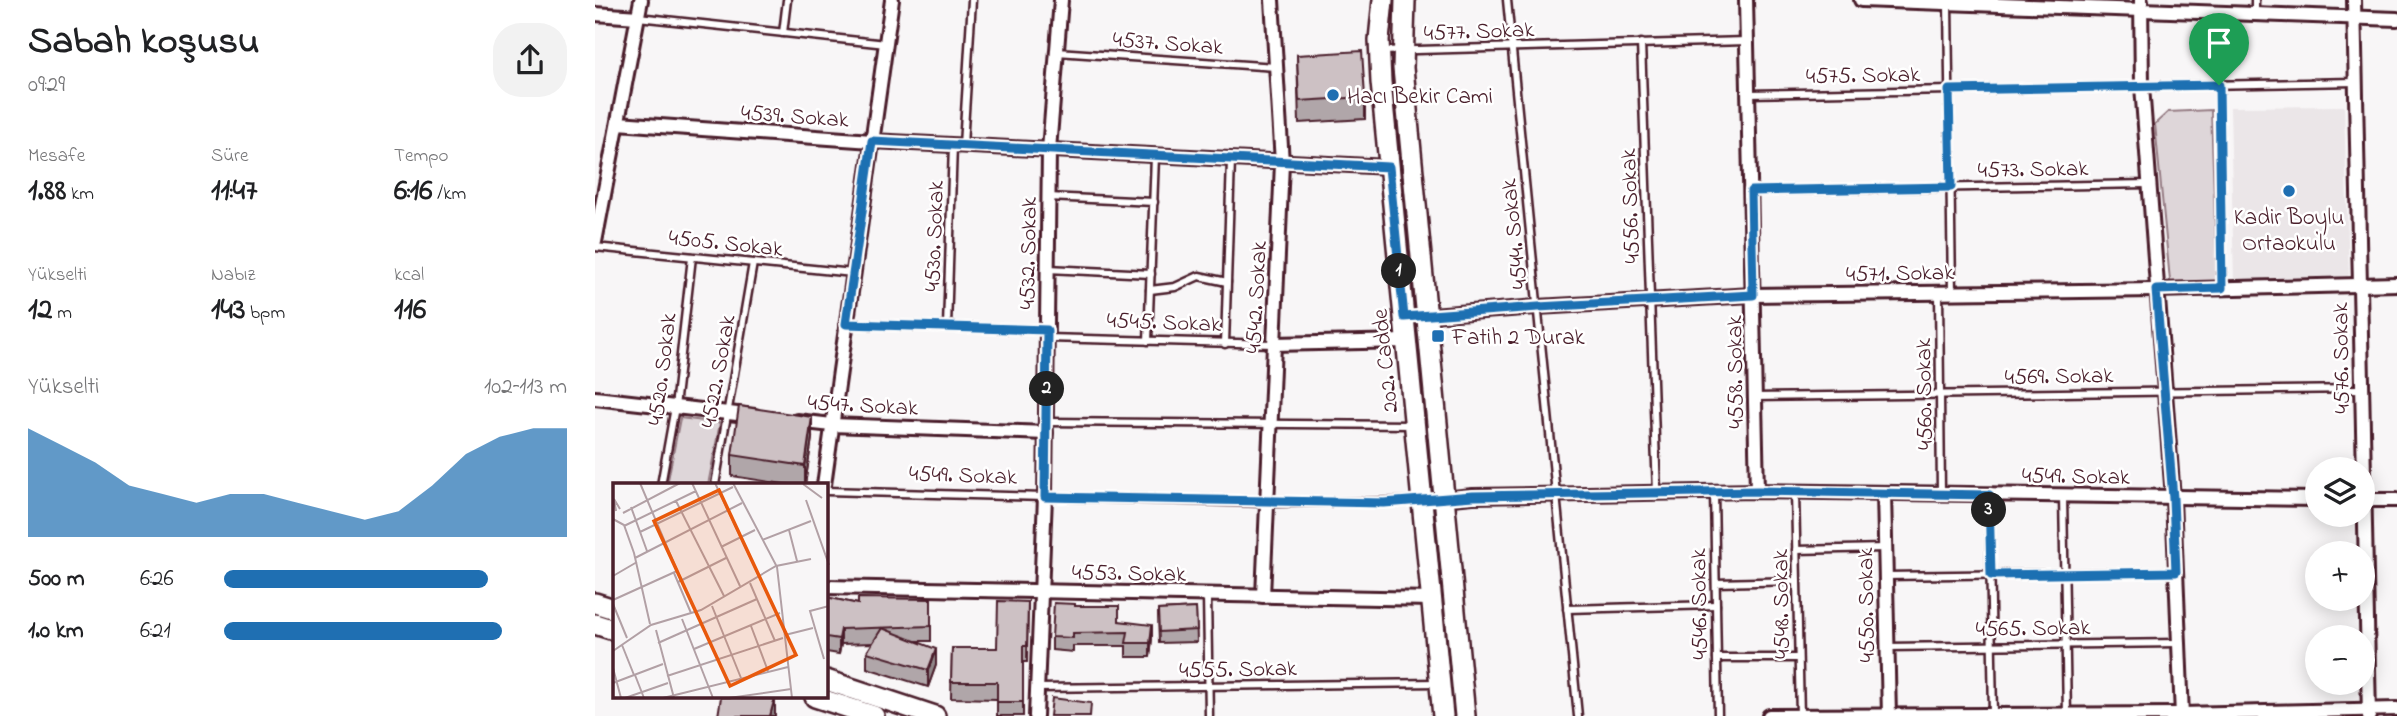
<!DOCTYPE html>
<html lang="tr">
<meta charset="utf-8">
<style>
:root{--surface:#fff;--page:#f2f2f2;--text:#202124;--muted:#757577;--accent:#1f6fb2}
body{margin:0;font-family:"Indie Flower",sans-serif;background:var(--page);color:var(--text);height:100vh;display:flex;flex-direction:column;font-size:26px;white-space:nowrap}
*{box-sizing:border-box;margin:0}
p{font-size:23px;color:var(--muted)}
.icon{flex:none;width:38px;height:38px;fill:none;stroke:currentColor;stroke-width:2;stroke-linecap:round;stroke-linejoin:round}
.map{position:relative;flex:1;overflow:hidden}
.sheet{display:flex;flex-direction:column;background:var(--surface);width:595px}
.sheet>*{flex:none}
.buttons{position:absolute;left:1710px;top:457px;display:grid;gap:14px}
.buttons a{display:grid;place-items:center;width:70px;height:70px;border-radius:50%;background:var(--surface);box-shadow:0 4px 18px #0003;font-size:35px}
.pin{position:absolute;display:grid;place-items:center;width:60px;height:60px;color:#fff;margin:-72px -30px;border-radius:50% 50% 50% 0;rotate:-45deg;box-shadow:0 0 7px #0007}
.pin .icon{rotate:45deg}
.km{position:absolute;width:35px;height:35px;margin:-18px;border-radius:50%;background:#222;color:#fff;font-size:19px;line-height:35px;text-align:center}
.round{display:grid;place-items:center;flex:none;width:74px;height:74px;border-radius:28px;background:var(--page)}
.overview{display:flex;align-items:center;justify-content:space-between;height:119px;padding:0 28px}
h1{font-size:38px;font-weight:700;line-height:52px}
.metrics{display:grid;grid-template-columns:repeat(3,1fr);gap:10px;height:119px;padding:7px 28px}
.metrics div{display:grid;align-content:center}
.metrics b{font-size:30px;font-weight:700}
.metrics small{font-size:19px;font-weight:400}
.metrics p{font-size:19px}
.chart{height:196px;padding:14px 28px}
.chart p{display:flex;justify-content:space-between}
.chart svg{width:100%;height:126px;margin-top:7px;fill:var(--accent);opacity:.7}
ul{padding:0 28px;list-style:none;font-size:23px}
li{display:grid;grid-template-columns:112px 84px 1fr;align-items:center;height:52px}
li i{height:18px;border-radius:9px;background:var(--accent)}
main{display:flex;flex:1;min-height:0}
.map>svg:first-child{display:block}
.built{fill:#ebe6e8}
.green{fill:#ded6d9;stroke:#947a82;stroke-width:2}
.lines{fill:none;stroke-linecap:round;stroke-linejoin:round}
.lane-casing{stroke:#4a1f2b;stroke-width:11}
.street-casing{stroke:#4a1f2b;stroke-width:18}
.secondary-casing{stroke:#4a1f2b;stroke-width:24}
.lane{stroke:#fff;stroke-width:6}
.street{stroke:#fff;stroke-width:12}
.secondary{stroke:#fff;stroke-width:19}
.wall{fill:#b0a6a9;stroke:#4a1f2b;stroke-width:2}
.shaded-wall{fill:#908789;stroke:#4a1f2b;stroke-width:2}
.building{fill:#cdc1c4;stroke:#4a1f2b;stroke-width:2}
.route-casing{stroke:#fff;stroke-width:14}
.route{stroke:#1f6fb2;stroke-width:9}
.poi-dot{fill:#1f6fb2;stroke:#fff;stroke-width:2.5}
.labels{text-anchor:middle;stroke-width:5;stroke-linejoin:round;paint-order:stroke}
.street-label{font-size:23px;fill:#4a1f2b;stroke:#fff}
.poi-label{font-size:23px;fill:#4a1f2b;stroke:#fff;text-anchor:start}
.inset-road{fill:none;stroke:#b2a0a5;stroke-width:2}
.view{fill:#e8590c;fill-opacity:0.15;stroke:#e8590c;stroke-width:3.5}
.inset-edge{fill:none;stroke:#4a1f2b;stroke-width:3.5}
</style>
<main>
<section class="sheet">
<div class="overview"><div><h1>Sabah koşusu</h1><p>09:29</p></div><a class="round"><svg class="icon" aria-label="share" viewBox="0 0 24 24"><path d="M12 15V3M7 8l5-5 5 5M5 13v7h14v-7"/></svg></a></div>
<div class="metrics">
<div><p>Mesafe</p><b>1.88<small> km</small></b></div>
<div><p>Süre</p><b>11:47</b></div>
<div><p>Tempo</p><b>6:16<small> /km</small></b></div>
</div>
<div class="metrics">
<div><p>Yükselti</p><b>12<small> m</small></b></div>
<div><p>Nabız</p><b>143<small> bpm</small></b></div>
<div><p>kcal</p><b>116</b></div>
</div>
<div class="chart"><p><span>Yükselti</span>102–113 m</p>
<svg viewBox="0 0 160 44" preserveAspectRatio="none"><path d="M0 44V6L10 12L20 18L30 26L40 29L50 32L60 29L70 29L80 32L90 35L100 38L110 35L120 26L130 15L140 9L150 6L160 6V44z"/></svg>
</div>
<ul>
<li><b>500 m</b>6:26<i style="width:77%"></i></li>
<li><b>1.0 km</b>6:21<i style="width:81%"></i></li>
</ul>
</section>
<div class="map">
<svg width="1802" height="716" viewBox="0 0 1802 716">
<rect width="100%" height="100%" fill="#f8f6f7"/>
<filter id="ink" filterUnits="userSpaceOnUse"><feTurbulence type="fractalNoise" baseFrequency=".0143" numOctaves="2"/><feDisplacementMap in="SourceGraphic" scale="14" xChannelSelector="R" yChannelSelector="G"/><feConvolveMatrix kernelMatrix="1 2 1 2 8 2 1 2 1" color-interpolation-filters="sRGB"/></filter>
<g filter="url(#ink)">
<!-- built -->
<path class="built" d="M1749,106L1754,275L1745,285L1639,284L1635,107Z"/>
<!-- green -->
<g class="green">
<path d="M1616,110L1622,284L1576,291L1560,124L1573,112Z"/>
<path d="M85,418L125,423L113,485H72Z"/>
</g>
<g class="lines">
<!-- lane casing -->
<g class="lane-casing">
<g id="lane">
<path d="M912,0L983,716"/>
<path d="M1353,4L1357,293"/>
<path d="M1660,14V0"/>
<path d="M43,17L291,44"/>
<path d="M188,33L192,0"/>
<path d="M1046,43L1062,493"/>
<path d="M786,51L1152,41"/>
<path d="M462,52L681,67"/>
<path d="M1624,85L1627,288"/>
<path d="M1154,94L1761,82"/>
<path d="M368,145L377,0"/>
<path d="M1156,191L1553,184"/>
<path d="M453,197L559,202"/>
<path d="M0,247L258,273"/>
<path d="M453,269L556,274"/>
<path d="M555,290L580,287L604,276L632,282"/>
<path d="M1344,293L1346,494"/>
<path d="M251,324L452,330"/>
<path d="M352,327L358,145"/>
<path d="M452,338L679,344"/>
<path d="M553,341L560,156"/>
<path d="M630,344L636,160"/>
<path d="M1160,397L1767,389"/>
<path d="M451,422L817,425"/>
<path d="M66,485L80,407L97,257"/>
<path d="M120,485L158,263"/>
<path d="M231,491L672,503L825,501"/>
<path d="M1119,492L1123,716"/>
<path d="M1200,492L1205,716"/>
<path d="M1394,495L1398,715"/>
<path d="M1468,496L1472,715"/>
<path d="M1201,550L1290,548"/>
<path d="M1291,576L1581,572"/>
<path d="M1121,583L1202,581"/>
<path d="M612,595L614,716"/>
<path d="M972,609L1121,605"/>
<path d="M1292,647L1584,643"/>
<path d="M1122,658H1203"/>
<path d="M442,688L843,683"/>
</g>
</g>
<!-- street casing -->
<g class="street-casing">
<g id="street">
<path d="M1151,0L1162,491"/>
<path d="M1266,0L1802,19"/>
<path d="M1546,0L1547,86L1578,498L1587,716"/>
<path d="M1759,0L1774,716"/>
<path d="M0,14L43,17"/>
<path d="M23,123L277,141L794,167"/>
<path d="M0,242L46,0"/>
<path d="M809,317L942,307L1158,295L1561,290L1802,284"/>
<path d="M679,344L811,341"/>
<path d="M0,398L160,416"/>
<path d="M202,421L237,425L451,433"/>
<path d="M229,485L297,0"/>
<path d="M1289,493L1294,716"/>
<path d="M1768,500H1802"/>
<path d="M827,501L878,496L1162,491L1722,499"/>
<path d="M231,587L837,599"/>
<path d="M668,596L687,163L677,0"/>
<path d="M441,716L450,497L454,150L466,0"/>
<path d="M1174,716L1587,714L1802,709"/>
</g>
</g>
<!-- secondary casing -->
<g class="secondary-casing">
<g id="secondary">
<path d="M788,0L784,40L786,82L848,716"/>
<path d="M810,0L808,68L870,716"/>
<path d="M0,603L19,609"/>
<path d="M0,624L19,630"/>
<path d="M231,680L340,716"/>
<path d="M220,697L279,716"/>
</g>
</g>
<!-- lane -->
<use href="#lane" class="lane"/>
<!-- street -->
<use href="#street" class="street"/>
<!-- secondary -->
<use href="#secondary" class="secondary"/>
</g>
<!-- wall -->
<g class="wall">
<path d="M702,55L770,97V119L704,123Z"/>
<path d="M217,438L210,485H195L137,476V455Z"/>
<path d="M231,597L263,604L336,599V641H321L341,665L333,687L272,668V652L278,643L246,644L244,654L231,652Z"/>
<path d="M433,602L432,662H428V716H402V699L356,698L357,648H402Z"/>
<path d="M480,606L524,621L557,638L555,657H531V646H478V652L457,650V637Z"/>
<path d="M601,608L602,642L564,643L563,610Z"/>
</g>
<!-- shaded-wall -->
<g class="shaded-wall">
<path d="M217,417V438L210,485V466Z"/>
<path d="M557,625V638L555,657V643Z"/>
<path d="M246,629V644L244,654V639Z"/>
<path d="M341,649V665L333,687V670Z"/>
<path d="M180,697V716H175Z"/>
</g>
<!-- building -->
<g class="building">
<path d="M767,51L770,97L704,101L702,55Z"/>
<path d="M144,406L217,417L210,466L137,455Z"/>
<path d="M231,597L263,604V598L336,599V626L246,629L244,639L231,637Z"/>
<path d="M403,601L433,602L432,646H428V702H402V682H356L357,648H402Z"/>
<path d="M459,603L480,604V606H524V621L557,625L555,643H531L533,632L478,633V638L457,637Z"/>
<path d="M601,608L602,630L564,632L563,610Z"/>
<path d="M287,628L341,649L333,670L272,652Z"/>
<path d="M126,697H180L175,716H123Z"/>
<path d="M457,698L496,703L495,716H455Z"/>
</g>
</g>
<g class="lines" filter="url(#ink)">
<!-- route casing -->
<g class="route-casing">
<path id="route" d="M1624,85L1627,288L1561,290L1578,498L1581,572L1396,575L1394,495L1163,491L878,496L789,503L450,497L452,330L251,324L277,141L794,167L809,317L943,307L1158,295L1156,191L1356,187L1354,90Z"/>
</g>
<!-- route -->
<use href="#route" class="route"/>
</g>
<!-- markers -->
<g class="poi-dot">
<circle cx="738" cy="95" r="7"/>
<circle cx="1694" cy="191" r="7"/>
<rect x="836" y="329" width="14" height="14" rx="3.5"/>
</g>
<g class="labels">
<!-- street labels -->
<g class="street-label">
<text transform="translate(884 30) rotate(-2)" y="8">4577. Sokak</text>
<text transform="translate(573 42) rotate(4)" y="8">4537. Sokak</text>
<text transform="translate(1268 74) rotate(-1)" y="8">4575. Sokak</text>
<text transform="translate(200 115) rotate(4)" y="8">4539. Sokak</text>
<text transform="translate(1438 168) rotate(-1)" y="8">4573. Sokak</text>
<text transform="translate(1034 206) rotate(-92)" y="8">4556. Sokak</text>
<text transform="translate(918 234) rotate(-96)" y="8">4544. Sokak</text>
<text transform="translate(338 236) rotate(-88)" y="8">4530. Sokak</text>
<text transform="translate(131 242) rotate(6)" y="8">4505. Sokak</text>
<text transform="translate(432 253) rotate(-89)" y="8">4532. Sokak</text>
<text transform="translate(1305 272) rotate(-1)" y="8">4571. Sokak</text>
<text transform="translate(660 297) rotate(-87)" y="8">4542. Sokak</text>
<text transform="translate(569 321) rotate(2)" y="8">4545. Sokak</text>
<text transform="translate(1745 358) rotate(-91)" y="8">4576. Sokak</text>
<text transform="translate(789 361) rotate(-96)" y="8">202. Cadde</text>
<text transform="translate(66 369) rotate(-83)" y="8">4520. Sokak</text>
<text transform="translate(122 371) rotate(-80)" y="8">4522. Sokak</text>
<text transform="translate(1139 372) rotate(-91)" y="8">4558. Sokak</text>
<text transform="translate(1464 375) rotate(-1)" y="8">4569. Sokak</text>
<text transform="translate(1328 394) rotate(-91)" y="8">4560. Sokak</text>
<text transform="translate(268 404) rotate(3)" y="8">4547. Sokak</text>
<text transform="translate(368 474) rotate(2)" y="8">4549. Sokak</text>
<text transform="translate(1481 475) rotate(1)" y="8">4549. Sokak</text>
<text transform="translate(534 572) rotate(1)" y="8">4553. Sokak</text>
<text transform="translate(1103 604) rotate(-91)" y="8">4546. Sokak</text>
<text transform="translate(1185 604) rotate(-91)" y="8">4548. Sokak</text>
<text transform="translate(1270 605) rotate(-91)" y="8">4550. Sokak</text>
<text transform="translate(1438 627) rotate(-1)" y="8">4565. Sokak</text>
<text transform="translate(643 668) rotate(-1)" y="8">4555. Sokak</text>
</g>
<!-- poi labels -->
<g class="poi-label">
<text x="752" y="103">Hacı Bekir Cami</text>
<text x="1694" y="224" text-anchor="middle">Kadir Boylu<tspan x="1694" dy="26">Ortaokulu</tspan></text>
<text x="857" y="344">Fatih 2 Durak</text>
</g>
</g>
<!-- overview -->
<g transform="translate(18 483)">
<rect width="215" height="215" fill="#f8f6f7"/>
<path class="inset-road" d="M27,0L68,97M79,0L127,103M102,0L146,93M120,0L164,84L179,215M190,1L209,15M193,17L216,82M63,18L111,113M18,24L34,68M3,28L1,16L7,26M10,30L67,0M0,36L11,42L21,70L37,141M11,43L83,8M176,47L184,78M27,49L120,4M149,57L198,38M108,64L142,47M22,75L129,20M61,90L78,130M0,93L24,79M65,99L113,75M137,100L162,158M0,117L64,88M0,121L14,155M99,123L128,195M69,136L100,215M138,143L155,188M43,147L61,215M172,152L200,145M45,160L144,116M9,162L21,192M81,166L167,130M0,168L38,142L88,127L163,83L198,76M211,176L197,128L216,123M0,185L8,215M22,192L31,215M54,193L170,155M0,200L50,181M12,215L55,200M50,215L175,184M116,215L178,206"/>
<path class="view" d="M106,7L183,172L117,203L41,38Z"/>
<rect width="215" height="215" class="inset-edge"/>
</g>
</svg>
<div class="buttons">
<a><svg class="icon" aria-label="layers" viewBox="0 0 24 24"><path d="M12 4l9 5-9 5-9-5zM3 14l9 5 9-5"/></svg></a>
<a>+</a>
<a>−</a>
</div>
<div class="pin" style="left:1624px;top:85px;background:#1e9e55"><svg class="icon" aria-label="arrive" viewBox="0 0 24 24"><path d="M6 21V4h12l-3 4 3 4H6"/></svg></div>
<b class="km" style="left:804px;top:271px">1</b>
<b class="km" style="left:452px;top:389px">2</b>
<b class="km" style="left:1394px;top:510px">3</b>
</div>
</main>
